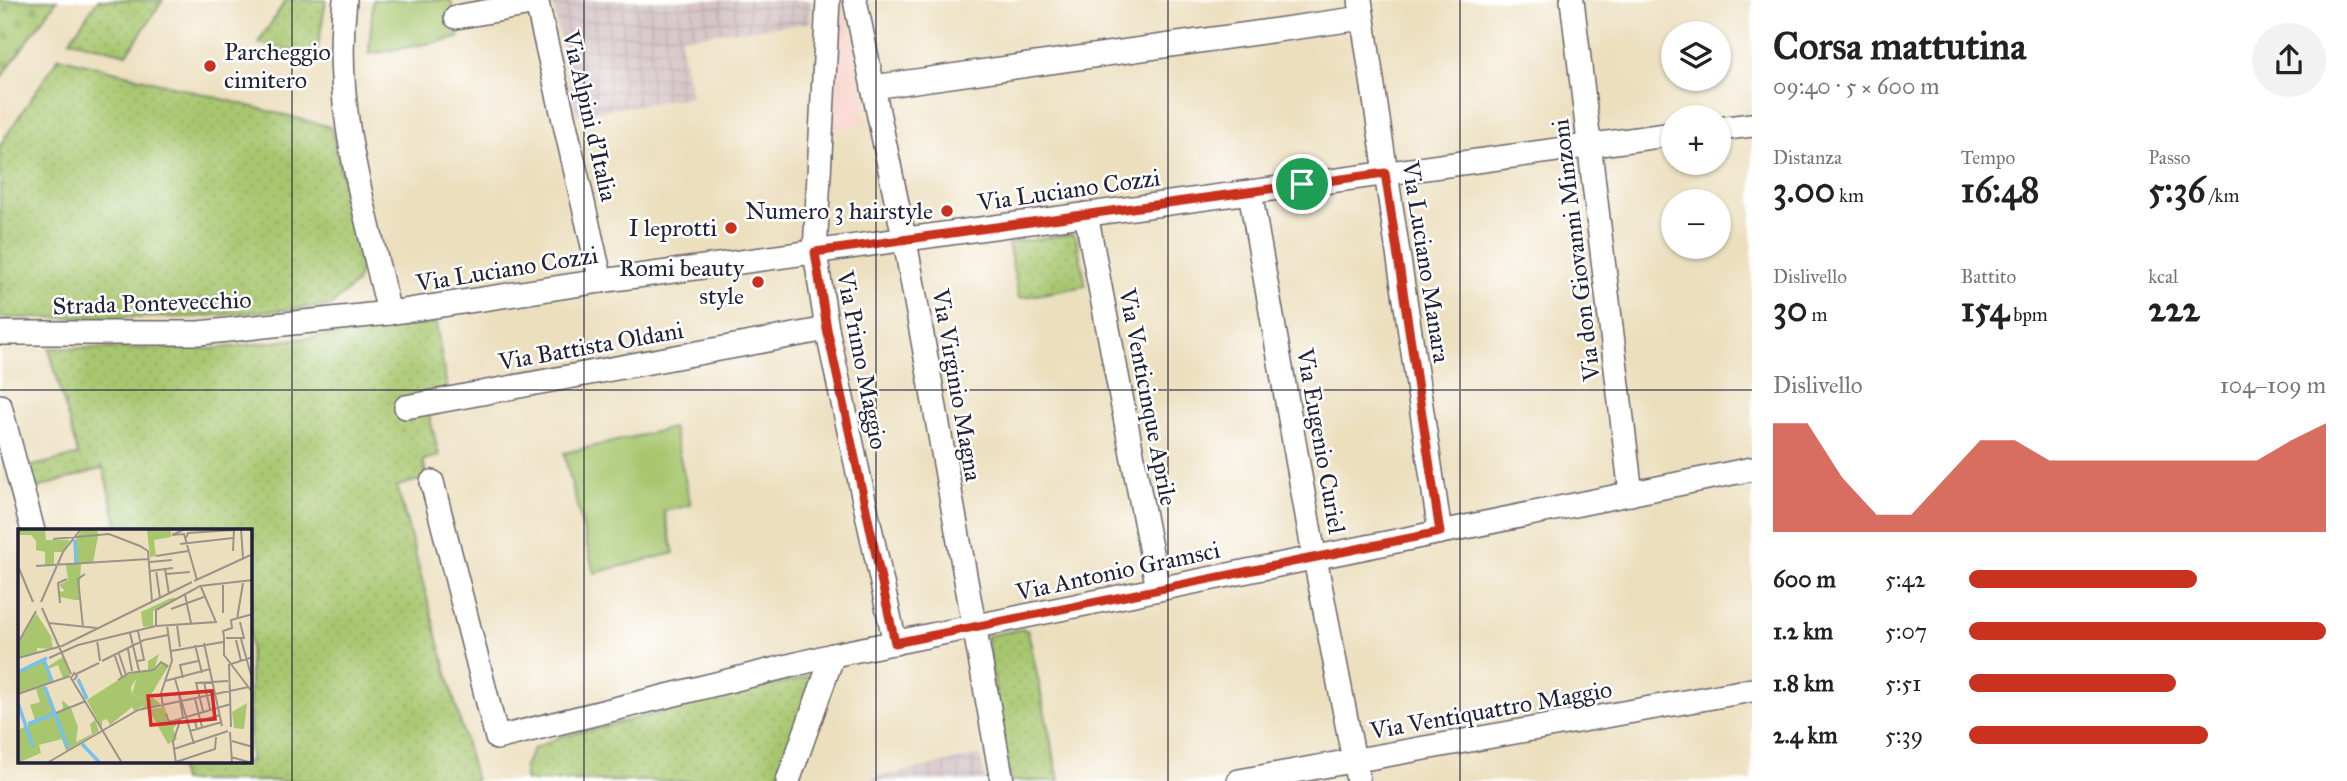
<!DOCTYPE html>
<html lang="it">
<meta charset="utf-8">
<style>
:root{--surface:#fff;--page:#f2f2f2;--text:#222;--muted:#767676;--accent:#c8321e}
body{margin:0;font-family:"IM FELL Great Primer",serif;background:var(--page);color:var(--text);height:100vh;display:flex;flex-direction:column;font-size:26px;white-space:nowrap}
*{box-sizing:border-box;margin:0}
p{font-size:23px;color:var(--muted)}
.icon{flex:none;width:38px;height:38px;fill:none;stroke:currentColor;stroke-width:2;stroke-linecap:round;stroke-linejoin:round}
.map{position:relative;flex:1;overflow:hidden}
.side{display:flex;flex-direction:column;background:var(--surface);width:595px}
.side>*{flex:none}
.tools{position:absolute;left:1661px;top:21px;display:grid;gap:14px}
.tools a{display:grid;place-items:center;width:70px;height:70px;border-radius:50%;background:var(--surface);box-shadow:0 2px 5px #0004;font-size:35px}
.pin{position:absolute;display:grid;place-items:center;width:60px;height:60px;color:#fff;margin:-30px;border:4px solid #fff;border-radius:50%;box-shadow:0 2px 7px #0007}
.round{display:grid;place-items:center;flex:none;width:74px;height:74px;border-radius:37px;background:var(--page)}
.overview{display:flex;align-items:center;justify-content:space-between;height:119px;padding:0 21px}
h1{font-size:38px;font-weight:800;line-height:52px}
.stats{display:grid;grid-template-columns:repeat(3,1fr);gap:10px;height:119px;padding:7px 21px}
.stats div{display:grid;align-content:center}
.stats b{font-size:35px;font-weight:800}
.stats small{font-size:19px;font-weight:400}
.stats p{font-size:19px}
.chart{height:196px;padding:14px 21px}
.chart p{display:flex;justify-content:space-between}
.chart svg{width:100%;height:126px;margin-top:7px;fill:var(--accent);opacity:.7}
ul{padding:0 21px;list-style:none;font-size:23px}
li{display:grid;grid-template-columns:112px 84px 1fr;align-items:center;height:52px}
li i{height:18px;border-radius:9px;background:var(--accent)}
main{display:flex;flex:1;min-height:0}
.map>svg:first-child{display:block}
.built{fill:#f7d1c7}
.industrial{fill:url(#industrial-grid)}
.grass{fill:url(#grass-dots);stroke:#647454;stroke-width:2}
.cemetery{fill:url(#cemetery-stones);stroke:#647454;stroke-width:2}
.green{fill:#a7c66e;stroke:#647454;stroke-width:2}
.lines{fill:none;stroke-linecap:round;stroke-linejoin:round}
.minor-casing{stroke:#696469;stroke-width:26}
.minor{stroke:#fff;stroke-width:23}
.route-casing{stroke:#fff;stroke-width:14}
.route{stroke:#c8321e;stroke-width:9}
.grid{fill:none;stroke:#22223b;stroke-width:2;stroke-opacity:0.55}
.poi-dot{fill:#c8321e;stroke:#fff;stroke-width:2.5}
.labels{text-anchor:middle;stroke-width:5;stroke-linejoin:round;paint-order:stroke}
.poi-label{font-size:24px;fill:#22223b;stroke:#fff;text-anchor:end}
.street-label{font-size:24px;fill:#22223b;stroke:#fff}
.inset-river{fill:none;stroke:#75c0ee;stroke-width:3.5}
.inset-road{fill:none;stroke:#9b938a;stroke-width:2}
.view{fill:#d62828;fill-opacity:0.15;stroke:#d62828;stroke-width:3.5}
.inset-edge{fill:none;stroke:#22223b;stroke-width:3.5}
</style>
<main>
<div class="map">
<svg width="1752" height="781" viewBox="0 0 1752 781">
<defs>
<pattern id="industrial-grid" width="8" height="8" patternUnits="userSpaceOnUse" patternTransform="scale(1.75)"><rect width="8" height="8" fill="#d2bfc0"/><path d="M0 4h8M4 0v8" fill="none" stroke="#b4a4a6"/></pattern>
<pattern id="grass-dots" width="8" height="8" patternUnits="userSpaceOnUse" patternTransform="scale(1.75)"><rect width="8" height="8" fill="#a7c66e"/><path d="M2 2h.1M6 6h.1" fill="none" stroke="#8faa60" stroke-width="1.8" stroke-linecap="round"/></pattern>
<pattern id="cemetery-stones" width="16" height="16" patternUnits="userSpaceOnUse" patternTransform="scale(1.75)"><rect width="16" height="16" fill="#a7c66e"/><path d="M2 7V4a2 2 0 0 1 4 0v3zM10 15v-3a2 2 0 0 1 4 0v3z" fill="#8faa60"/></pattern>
</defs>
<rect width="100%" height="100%" fill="#fff"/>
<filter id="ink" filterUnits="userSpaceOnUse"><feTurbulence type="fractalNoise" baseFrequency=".0143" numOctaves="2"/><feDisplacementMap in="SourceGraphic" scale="14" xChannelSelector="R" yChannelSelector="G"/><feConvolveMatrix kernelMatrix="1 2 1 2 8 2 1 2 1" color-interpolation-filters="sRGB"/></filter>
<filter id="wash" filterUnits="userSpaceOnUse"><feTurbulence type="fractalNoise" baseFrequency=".00686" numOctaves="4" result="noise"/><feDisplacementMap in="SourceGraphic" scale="28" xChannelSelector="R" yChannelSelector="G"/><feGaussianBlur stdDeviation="1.57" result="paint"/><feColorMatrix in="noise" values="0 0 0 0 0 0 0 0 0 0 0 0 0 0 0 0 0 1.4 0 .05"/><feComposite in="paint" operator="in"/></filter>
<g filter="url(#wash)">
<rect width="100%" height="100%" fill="#ecdfbe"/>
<!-- built -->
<path class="built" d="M849,15L867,122L832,131L837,17Z"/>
<!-- industrial -->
<g class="industrial">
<path d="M552,0H811L810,23L680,37L691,97L576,114Z"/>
<path d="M980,755L985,781H859Z"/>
</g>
<!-- grass -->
<g class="grass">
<path d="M98,0H163L127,54L70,40Z"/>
<path d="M286,0H326L316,58L258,43Z"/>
<path d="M59,57L331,127L362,263L356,283L330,306L192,317L0,318V145Z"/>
<path d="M1072,234L1076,237L1086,286L1019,298L1008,243Z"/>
<path d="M436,323L448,395L426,401L439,456L423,460L427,478L397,486L476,781H182L178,762H250V531H119L103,468L34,489L29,467L78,455L49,348L212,349Z"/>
<path d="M1023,629L1028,631L1059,781H1010L986,636Z"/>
<path d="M819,674L775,781H526L524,768L533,749L560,737Z"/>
</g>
<!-- cemetery -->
<path class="cemetery" d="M0,0H57L0,79Z"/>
<!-- green -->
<g class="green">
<path d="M373,0H451L459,38L369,54Z"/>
<path d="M673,428L691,505L664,511L674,553L594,573L564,453Z"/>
</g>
</g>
<g filter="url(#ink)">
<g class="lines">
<!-- minor casing -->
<g class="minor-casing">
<g id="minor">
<path d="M345,0C332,110 365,207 389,313"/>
<path d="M828,0L815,252L827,329L895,643"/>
<path d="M855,0L907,252L1002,781"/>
<path d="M1360,0L1440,532"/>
<path d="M1572,0L1631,494"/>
<path d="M456,17L537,3L601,281"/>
<path d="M873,87L1362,18"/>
<path d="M1718,129L1752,125"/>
<path d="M1250,192L1311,538L1358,781"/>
<path d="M1086,214L1158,589"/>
<path d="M0,333H199L389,313L601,281L1673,134"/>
<path d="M0,406L33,531"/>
<path d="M406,407L827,329"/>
<path d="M432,482L497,738L833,655L1752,469"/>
<path d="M788,781L833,655"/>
<path d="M1239,781L1752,690"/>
</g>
</g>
<!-- minor -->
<use href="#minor" class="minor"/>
</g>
</g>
<g class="lines" filter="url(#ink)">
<!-- route casing -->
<g class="route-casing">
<path id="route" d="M1385,173L1440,532L895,643L827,329L815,252Z"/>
</g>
<!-- route -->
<use href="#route" class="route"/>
</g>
<!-- grid -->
<path class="grid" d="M292,0V781M584,0V781M876,0V781M1168,0V781M1460,0V781M0,390H1752"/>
<!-- markers -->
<g class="poi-dot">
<circle cx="210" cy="66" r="7"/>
<circle cx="947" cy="211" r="7"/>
<circle cx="731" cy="228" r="7"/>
<circle cx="758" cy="282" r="7"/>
</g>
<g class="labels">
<!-- poi labels -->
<g class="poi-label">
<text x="224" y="60" text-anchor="start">Parcheggio<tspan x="224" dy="28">cimitero</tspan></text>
<text x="933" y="219">Numero 3 hairstyle</text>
<text x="717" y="236">I leprotti</text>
<text x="744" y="276">Romi beauty<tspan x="744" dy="28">style</tspan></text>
</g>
<!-- street labels -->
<g class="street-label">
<text transform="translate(590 116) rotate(77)" y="8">Via Alpini d'Italia</text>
<text transform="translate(1069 190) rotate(-8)" y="8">Via Luciano Cozzi</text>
<text transform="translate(1576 250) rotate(-97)" y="8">Via don Giovanni Minzoni</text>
<text transform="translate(1426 262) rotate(81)" y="8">Via Luciano Manara</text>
<text transform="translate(507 269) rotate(-9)" y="8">Via Luciano Cozzi</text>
<text transform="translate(152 303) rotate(-2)" y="8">Strada Pontevecchio</text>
<text transform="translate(591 346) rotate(-10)" y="8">Via Battista Oldani</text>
<text transform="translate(862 360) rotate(79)" y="8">Via Primo Maggio</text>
<text transform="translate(957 385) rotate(80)" y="8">Via Virginio Magna</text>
<text transform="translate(1148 397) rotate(79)" y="8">Via Venticinque Aprile</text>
<text transform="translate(1321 441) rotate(80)" y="8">Via Eugenio Curiel</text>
<text transform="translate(1118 571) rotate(-12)" y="8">Via Antonio Gramsci</text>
<text transform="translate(1491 710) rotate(-10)" y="8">Via Ventiquattro Maggio</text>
</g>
</g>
<!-- overview -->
<g transform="translate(18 529)">
<rect width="234" height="234" fill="#ecdfbe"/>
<path d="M0,0H27L28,11H52L45,23H36V36H27V23L18,21V12L13,6H0ZM64,0H79L80,7L75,34L63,35L61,71H57L42,68L41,63L47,62L41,56L50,51L48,36L58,35L57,12ZM153,0V8L136,11L138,27L132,28L129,1ZM18,84L40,118L33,108L35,120L19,119V124L0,128V116ZM141,125L135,144L130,142L123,151L119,149L113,158L114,165L130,171L128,175L138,163L135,169L144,176L122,180L126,176L116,182L114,178L92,196L89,190L84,192V200L69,171L108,146L130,141V132ZM45,128L52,146L45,149L40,136L30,140L34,153L0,164L1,143L26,131L29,138ZM27,157L37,185L17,191L12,176L22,173L18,160ZM44,171L53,179L60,198L58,213L74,205L72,195L77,191L81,202L48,222L44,210L21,216L23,224L0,234V201L8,197L10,202V196L37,186L41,195L38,185L45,179ZM229,174L226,200L216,199L214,183ZM147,178L150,195L162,190L155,200L159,210L150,215L133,185V180Z" fill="#a7c66e"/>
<path d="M145,133L151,136L130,171L114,165L119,148L123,150L130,142L135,144Z" fill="#a7c66e"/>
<path d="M153,69H161L135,82V97L125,98L123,83Z" fill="#a7c66e"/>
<path class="inset-river" d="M57,11L58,34M26,131L34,152M0,143L29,129M60,150L69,170M27,158L50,219M0,174L15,218M10,195L36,185M64,215L82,234"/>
<path class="inset-road" d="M167,0L154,6L166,5L179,51M223,0L225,29M168,9L170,4L216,1M35,10L91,5L122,17L130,22L134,73M162,15L215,9M215,22L216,1M138,27L170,22M132,33L154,31M0,37L15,73M18,37L131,30M147,40L151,65M138,41L142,69M132,42L155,39M148,45L172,43M176,52L235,25M205,54V84M167,66L173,94M23,73L45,23L63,0M42,74L40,54L49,50M24,79L53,145M153,80L186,68M219,90L225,54M31,94L79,99M159,96L162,118M138,97V81L182,57L235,51M65,98L60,50L67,45M112,104L121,142M206,108V126L235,164M206,108L205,102L214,99L213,91L235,85M208,109H226L222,93M223,110L233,146M79,111L82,132M218,111L223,132M0,114L18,82M186,114L204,197M177,116L184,144M110,120L114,142M153,122L205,113M101,125L108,146M97,127L104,148M0,129L44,117L174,53M31,129L60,116L138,97L198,93L183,58M84,132L126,111L150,106M119,132L126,131L120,102M211,135L213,198M213,135L235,128M58,145L81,134M165,149L162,136L180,132M157,150L176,215M56,151L59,147L56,144L53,149L104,234M100,151L111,144L136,141L143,133L150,138M147,152L192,140M186,153L192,180M0,165L52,147M161,166L165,188M177,170L184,198M145,178L143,164L154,132L149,96M185,182L178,154L210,152M38,184L68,172M148,184L151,193L213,175M179,200L177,193L202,186M172,202L204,193M212,203L214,234M214,212L235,218M156,220L210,202M213,228L234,234M158,233L197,220L198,208M29,234L120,181L231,158M158,234L155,213L163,189"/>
<path class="view" d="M194,162L197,190L133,196L130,167Z"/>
<rect width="234" height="234" class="inset-edge"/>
</g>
</svg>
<div class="tools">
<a><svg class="icon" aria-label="layers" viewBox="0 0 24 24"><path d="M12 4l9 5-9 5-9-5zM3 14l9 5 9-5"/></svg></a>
<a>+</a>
<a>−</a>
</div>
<div class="pin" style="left:1302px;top:184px;background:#1e9e55"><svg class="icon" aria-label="arrive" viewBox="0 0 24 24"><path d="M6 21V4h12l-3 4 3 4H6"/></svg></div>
</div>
<section class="side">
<div class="overview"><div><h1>Corsa mattutina</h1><p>09:40 · 5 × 600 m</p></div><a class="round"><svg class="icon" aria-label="share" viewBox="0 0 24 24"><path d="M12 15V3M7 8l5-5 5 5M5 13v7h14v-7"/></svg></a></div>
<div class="stats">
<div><p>Distanza</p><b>3.00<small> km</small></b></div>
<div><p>Tempo</p><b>16:48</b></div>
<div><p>Passo</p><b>5:36<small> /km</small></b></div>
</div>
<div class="stats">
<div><p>Dislivello</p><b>30<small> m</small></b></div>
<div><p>Battito</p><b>154<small> bpm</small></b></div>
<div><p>kcal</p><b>222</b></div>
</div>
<div class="chart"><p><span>Dislivello</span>104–109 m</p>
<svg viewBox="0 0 160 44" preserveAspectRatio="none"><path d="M0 44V6L10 6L20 25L30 38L40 38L50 25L60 12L70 12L80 19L90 19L100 19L110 19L120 19L130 19L140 19L150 12L160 6V44z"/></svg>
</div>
<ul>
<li><b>600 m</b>5:42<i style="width:64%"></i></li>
<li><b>1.2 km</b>5:07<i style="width:100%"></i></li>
<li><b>1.8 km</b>5:51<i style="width:58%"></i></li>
<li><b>2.4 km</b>5:39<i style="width:67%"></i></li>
</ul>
</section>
</main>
